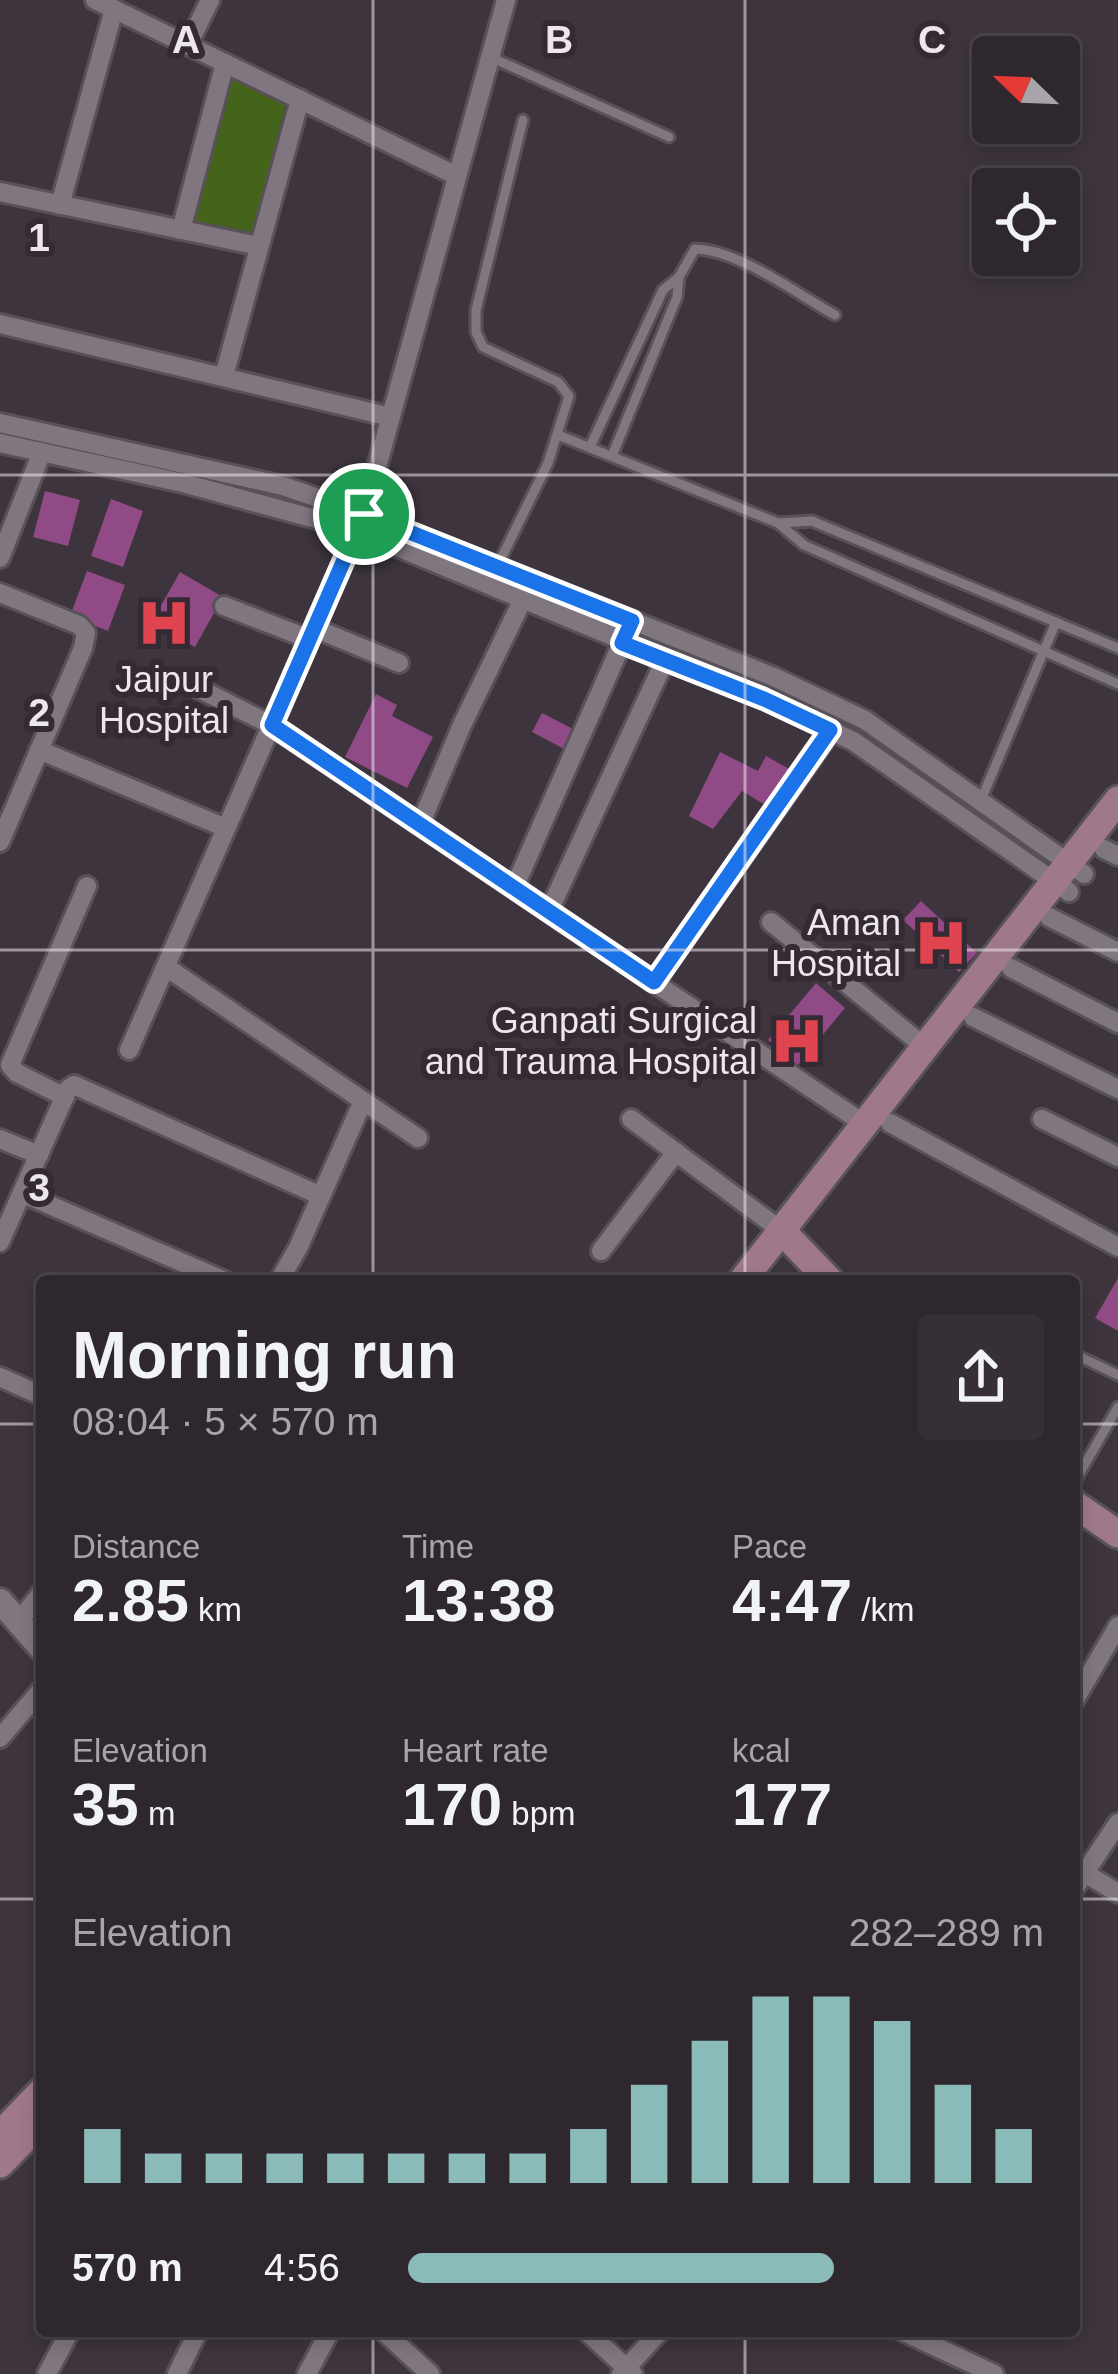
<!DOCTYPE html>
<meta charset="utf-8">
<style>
:root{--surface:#2e272e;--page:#362f36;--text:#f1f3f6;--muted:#a7a5aa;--line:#49444a;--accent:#8bbbb9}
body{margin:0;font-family:Helvetica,sans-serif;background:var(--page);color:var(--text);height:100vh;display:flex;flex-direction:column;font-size:45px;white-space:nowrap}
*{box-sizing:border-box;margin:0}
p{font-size:39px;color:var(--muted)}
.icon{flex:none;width:66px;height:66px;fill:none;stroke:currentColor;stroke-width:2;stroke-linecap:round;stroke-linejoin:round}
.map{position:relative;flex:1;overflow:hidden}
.drawer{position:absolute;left:36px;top:1275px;width:1044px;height:1062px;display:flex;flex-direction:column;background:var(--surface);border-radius:12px;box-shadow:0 6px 18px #0003,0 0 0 3px var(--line)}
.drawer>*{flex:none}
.needle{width:78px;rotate:293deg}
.buttons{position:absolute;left:972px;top:36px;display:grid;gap:24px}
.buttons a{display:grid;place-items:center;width:108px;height:108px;border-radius:12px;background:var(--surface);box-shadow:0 6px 18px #0003,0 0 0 3px var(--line);font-size:60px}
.pin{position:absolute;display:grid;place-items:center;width:102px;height:102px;color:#fff;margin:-51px;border:6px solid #fff;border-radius:50%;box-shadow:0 3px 12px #0007}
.round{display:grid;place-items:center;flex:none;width:126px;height:126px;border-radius:12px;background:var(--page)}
.head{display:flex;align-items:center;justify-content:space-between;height:204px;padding:0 36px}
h1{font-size:66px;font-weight:700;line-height:90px}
.metrics{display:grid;grid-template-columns:repeat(3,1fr);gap:18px;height:204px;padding:12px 36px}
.metrics div{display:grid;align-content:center}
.metrics b{font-size:60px;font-weight:700}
.metrics small{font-size:33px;font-weight:400}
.metrics p{font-size:33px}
.chart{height:336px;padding:24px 36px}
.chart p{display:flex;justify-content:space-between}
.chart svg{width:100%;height:216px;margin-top:12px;stroke:var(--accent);stroke-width:6}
ul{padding:0 36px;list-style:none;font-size:39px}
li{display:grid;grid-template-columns:192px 144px 1fr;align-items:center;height:90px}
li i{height:30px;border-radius:15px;background:var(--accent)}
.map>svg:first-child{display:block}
.green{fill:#446419}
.building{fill:#904a85}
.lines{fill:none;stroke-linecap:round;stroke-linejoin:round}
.service-casing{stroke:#585158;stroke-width:15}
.minor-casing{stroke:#585158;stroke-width:24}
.tertiary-casing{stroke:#585158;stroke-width:30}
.secondary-casing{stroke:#585158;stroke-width:33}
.service{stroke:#807680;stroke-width:9}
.minor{stroke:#807680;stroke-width:18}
.tertiary{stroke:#807680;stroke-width:24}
.secondary{stroke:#9f798a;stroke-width:27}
.route-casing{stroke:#fff;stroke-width:24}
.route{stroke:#1a73e8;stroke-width:15}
.grid{fill:none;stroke:#ede7ed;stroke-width:3;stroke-opacity:0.55}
.labels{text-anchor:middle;stroke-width:12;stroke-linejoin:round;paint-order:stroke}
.poi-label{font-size:36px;fill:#ede7ed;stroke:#332a33;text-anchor:end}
.grid-label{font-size:39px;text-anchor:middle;font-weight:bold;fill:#ede7ed;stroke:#332a33;stroke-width:12;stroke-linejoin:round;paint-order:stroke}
</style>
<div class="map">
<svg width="1118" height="2374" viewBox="0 0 1118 2374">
<rect width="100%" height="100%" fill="#3d343d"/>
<!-- green -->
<path class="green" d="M229,75L286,103L252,235L192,221Z"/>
<!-- building -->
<g class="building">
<path d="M45,491L80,500L68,546L33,537Z"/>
<path d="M111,499L143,511L123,567L91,556Z"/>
<path d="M87,571L125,585L108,631L70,616Z"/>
<path d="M180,572L223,597L195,647L151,623Z"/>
<path d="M376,694L397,705L392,716L433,737L407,788L345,757Z"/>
<path d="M542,713L577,731L566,750L532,732Z"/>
<path d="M720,752L758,771L766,756L793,771L772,809L742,791L713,829L689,816Z"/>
<path d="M921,901L977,953L959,972L903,920Z"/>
<path d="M816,983L845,1008L798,1065L768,1040Z"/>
<path d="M1118,1278V1331L1095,1318Z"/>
</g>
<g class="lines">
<!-- service casing -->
<g class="service-casing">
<g id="service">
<path d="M490,57L669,137"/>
<path d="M679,277L695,249C739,250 797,294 835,315"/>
<path d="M558,435L778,523L804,545L1118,684"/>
<path d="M590,447L663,290L679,277L677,297L612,456"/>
<path d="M778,523L812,521L1118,648"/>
<path d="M496,569L548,463L569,396L558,382L483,347L476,332V310L523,120"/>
<path d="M981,800L1056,622"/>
<path d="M1074,1354L1118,1375"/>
<path d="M1074,1483L1118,1407"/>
</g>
</g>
<!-- minor casing -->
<g class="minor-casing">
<g id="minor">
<path d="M95,0L457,176"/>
<path d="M188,45L210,0"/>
<path d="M0,192L259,246"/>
<path d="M60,205L114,9"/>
<path d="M181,230L225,63"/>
<path d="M0,324L391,417"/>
<path d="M224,376L300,99"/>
<path d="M0,423L283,486L364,514L774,677L865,720L1084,874"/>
<path d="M0,443L183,483L356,530L764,699L853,741L1069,892"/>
<path d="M0,558L42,452"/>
<path d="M0,593L79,625L86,633L83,648L0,842"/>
<path d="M224,606L309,639"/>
<path d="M314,628L399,663"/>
<path d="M182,680L271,725L866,1125"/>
<path d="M39,750L226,828"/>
<path d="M420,825L462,725L523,599"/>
<path d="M1104,849L1118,856"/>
<path d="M514,888L626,634"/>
<path d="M549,911L665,660"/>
<path d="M1049,917L1118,952"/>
<path d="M771,922L926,1048"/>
<path d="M166,967L418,1138"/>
<path d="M1011,968L1118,1023"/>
<path d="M654,982L831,731"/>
<path d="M973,1017L1118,1089"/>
<path d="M129,1050L364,514L506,0"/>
<path d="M65,1097L17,1073L10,1065L87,886"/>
<path d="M631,1119L782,1231"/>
<path d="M1042,1119L1118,1157"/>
<path d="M890,1123L1118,1247"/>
<path d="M0,1139L39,1155"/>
<path d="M22,1193L225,1281"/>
<path d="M0,1242L68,1089L74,1085L321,1196"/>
<path d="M601,1251L676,1152"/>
<path d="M279,1281L298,1248L363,1101"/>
<path d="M0,1377L42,1396"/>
<path d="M18,1622L42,1592"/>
<path d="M1074,1701L1118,1626"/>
<path d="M0,1738L42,1689"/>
<path d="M1078,1869L1118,1893"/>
<path d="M1074,1889L1118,1823"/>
<path d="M383,2331L430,2374"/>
<path d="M586,2331L633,2374"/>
<path d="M902,2331L994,2374"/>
<path d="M47,2374L70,2331"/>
<path d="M177,2374L198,2331"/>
<path d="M307,2374L330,2331"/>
<path d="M621,2374L660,2331"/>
</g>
</g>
<!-- tertiary casing -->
<g class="tertiary-casing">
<path id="tertiary" d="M0,1601L42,1649"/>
</g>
<!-- secondary casing -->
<g class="secondary-casing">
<g id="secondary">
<path d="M782,1231L830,1281"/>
<path d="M742,1281L1118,800"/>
<path d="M1074,1504L1118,1534"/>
<path d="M0,2135L42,2091"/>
<path d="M0,2164L42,2121"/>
</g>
</g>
<!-- service -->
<use href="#service" class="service"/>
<!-- minor -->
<use href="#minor" class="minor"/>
<!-- tertiary -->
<use href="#tertiary" class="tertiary"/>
<!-- secondary -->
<use href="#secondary" class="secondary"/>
</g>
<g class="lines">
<!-- route casing -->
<g class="route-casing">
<path id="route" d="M364,514L632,621L622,643L764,699L830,730L654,982L272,725Z"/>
</g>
<!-- route -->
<use href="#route" class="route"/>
</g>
<!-- grid -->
<path class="grid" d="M373,0V1281M745,0V1281M0,475H1118M0,950H1118M0,1424H42M1074,1424H1118M0,1899H42M1074,1899H1118M373,2331V2374M745,2331V2374"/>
<!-- icons -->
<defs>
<g id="hospital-bare" transform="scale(4.14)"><path d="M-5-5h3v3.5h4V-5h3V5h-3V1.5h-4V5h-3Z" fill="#e0444e" stroke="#332a33" stroke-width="2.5" paint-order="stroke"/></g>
</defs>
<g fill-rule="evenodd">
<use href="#hospital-bare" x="164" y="623"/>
<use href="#hospital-bare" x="941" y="943"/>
<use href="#hospital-bare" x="797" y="1041"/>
</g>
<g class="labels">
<!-- poi labels -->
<g class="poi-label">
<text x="164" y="692" text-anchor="middle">Jaipur<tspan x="164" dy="41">Hospital</tspan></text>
<text x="901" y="935">Aman<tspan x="901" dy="41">Hospital</tspan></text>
<text x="757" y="1033">Ganpati Surgical<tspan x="757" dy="41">and Trauma Hospital</tspan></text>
</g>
</g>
<g class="grid-label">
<text x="186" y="53">A</text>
<text x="559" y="53">B</text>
<text x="932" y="53">C</text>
<text x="39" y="251">1</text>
<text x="39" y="726">2</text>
<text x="39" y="1201">3</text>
</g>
</svg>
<div class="buttons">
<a><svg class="needle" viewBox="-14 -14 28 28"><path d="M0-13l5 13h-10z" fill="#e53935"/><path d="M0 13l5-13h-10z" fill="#a7a5aa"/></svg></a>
<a><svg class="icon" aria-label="locate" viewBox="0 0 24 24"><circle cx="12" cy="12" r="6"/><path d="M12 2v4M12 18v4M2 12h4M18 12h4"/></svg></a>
</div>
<div class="pin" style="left:364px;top:514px;background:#1e9e55"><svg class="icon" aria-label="arrive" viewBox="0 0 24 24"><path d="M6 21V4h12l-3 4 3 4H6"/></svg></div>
<section class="drawer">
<div class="head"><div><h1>Morning run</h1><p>08:04 · 5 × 570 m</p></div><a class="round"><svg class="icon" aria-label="share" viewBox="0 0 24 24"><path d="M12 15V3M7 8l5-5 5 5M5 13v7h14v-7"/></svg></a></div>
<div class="metrics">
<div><p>Distance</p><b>2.85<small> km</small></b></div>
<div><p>Time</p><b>13:38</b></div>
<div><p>Pace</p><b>4:47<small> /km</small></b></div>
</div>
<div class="metrics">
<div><p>Elevation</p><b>35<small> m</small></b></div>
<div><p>Heart rate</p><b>170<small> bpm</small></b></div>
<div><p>kcal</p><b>177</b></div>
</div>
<div class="chart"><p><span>Elevation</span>282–289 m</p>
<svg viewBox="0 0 160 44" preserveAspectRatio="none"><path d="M5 44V33M15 44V38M25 44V38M35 44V38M45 44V38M55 44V38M65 44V38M75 44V38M85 44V33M95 44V24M105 44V15M115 44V6M125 44V6M135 44V11M145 44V24M155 44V33"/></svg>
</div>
<ul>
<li><b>570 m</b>4:56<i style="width:67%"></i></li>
</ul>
</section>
</div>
